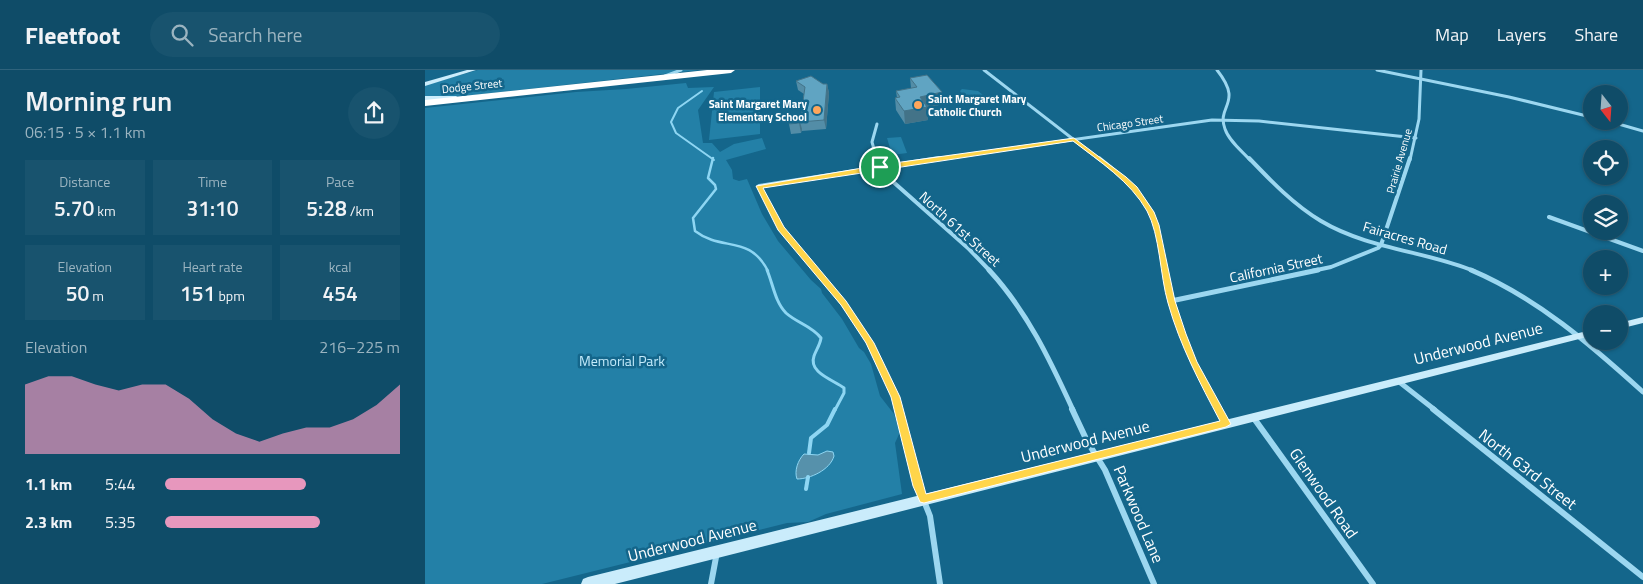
<!DOCTYPE html>
<meta charset="utf-8">
<style>
:root{--surface:#0f4c68;--page:#18536e;--text:#f1f3f6;--muted:#9bb4c0;--line:#2f637c;--accent:#e797bd}
body{margin:0;font-family:"Titillium Web",sans-serif;background:var(--page);color:var(--text);height:100vh;display:flex;flex-direction:column;font-size:19px;white-space:nowrap}
*{box-sizing:border-box;margin:0}
p{font-size:16px;color:var(--muted)}
.icon{flex:none;width:28px;height:28px;fill:none;stroke:currentColor;stroke-width:2;stroke-linecap:round;stroke-linejoin:round}
.map{position:relative;flex:1;overflow:hidden}
.drawer{display:flex;flex-direction:column;background:var(--surface);width:425px}
.drawer>*{flex:none}
.needle{width:32px;rotate:163deg}
.buttons{position:absolute;left:1158px;top:15px;display:grid;gap:10px}
.buttons a{display:grid;place-items:center;width:45px;height:45px;border-radius:50%;background:var(--surface);box-shadow:0 1px 4px #0004,0 0 0 1px var(--line);font-size:25px}
.pin{position:absolute;display:grid;place-items:center;width:42px;height:42px;color:#fff;margin:-21px;border:2px solid #fff;border-radius:50%;box-shadow:0 1px 5px #0007}
.round{display:grid;place-items:center;flex:none;width:52px;height:52px;border-radius:26px;background:var(--page)}
.head{display:flex;align-items:center;justify-content:space-between;height:85px;padding:0 25px}
h1{font-size:28px;font-weight:600;line-height:38px}
.metrics{display:grid;grid-template-columns:repeat(3,1fr);gap:8px;height:85px;padding:5px 25px}
.metrics div{display:grid;align-content:center;border-radius:0px;background:var(--page);text-align:center}
.metrics b{font-size:21px;font-weight:600}
.metrics small{font-size:14px;font-weight:400}
.metrics p{font-size:14px}
.chart{height:140px;padding:10px 25px}
.chart p{display:flex;justify-content:space-between}
.chart svg{width:100%;height:90px;margin-top:5px;fill:var(--accent);opacity:.7}
ul{padding:0 25px;list-style:none;font-size:16px}
li{display:grid;grid-template-columns:80px 60px 1fr;align-items:center;height:38px}
li i{height:12px;border-radius:6px;background:var(--accent)}
header{display:flex;align-items:center;gap:30px;box-sizing:border-box;height:70px;padding:0 25px;background:var(--surface);border-bottom:1px solid var(--line)}
header strong{font-size:24px}
nav{display:flex;gap:28px;margin-inline-start:auto;font-size:18px}
.search{width:350px;height:45px;background:var(--page);display:flex;align-items:center;gap:12px;box-sizing:border-box;padding:0 18px;border-radius:28px;color:var(--muted);font-size:19px}
main{display:flex;flex:1;min-height:0}
.map>svg:first-child{display:block}
.green{fill:#2380a7}
.water{fill:#5691ab;stroke:#8ed6f3}
.lines{fill:none;stroke-linecap:round;stroke-linejoin:round}
.stream-far3{stroke:#8ed6f3;stroke-width:2}
.stream-far2{stroke:#8ed6f3;stroke-width:2.5}
.stream-far1{stroke:#8ed6f3;stroke-width:3}
.stream{stroke:#8ed6f3;stroke-width:4}
.street-far3{stroke:#9cd7f0;stroke-width:3}
.street-far2{stroke:#9cd7f0;stroke-width:4}
.street-far1{stroke:#9cd7f0;stroke-width:5}
.street{stroke:#9cd7f0;stroke-width:6}
.secondary{fill:#caecfb;fill-rule:evenodd}
.highway{fill:#fff;fill-rule:evenodd}
.wall{fill:#538da7}
.shaded-wall{fill:#437388}
.building{fill:#60a4c2;stroke:#437388}
.route{fill:#ffd54a;stroke:#fff;fill-rule:evenodd}
.poi-dot{fill:#ffa65b;stroke:#14668b;stroke-width:2}
.labels{text-anchor:middle;stroke-width:5;stroke-linejoin:round;paint-order:stroke}
.far-street-label{font-size:11px;fill:#fff;stroke:#14668b}
.far-poi-label{font-size:11px;font-weight:bold;fill:#fff;stroke:#14668b;text-anchor:start}
.street-label{font-size:14px;fill:#fff;stroke:#14668b}
.park-label{font-size:14px;fill:#c3ebfb;stroke:#14668b}
.near-street-label{font-size:16px;fill:#fff;stroke:#14668b}
</style>
<header>
<strong>Fleetfoot</strong>
<div class="search"><svg class="icon" aria-label="search" viewBox="0 0 24 24"><circle cx="10" cy="10" r="6"/><path d="M15 15l6 6"/></svg>Search here</div>
<nav><a>Map</a><a>Layers</a><a>Share</a></nav>
</header>
<main>
<section class="drawer">
<div class="head"><div><h1>Morning run</h1><p>06:15 · 5 × 1.1 km</p></div><a class="round"><svg class="icon" aria-label="share" viewBox="0 0 24 24"><path d="M12 15V3M7 8l5-5 5 5M5 13v7h14v-7"/></svg></a></div>
<div class="metrics">
<div><p>Distance</p><b>5.70<small> km</small></b></div>
<div><p>Time</p><b>31:10</b></div>
<div><p>Pace</p><b>5:28<small> /km</small></b></div>
</div>
<div class="metrics">
<div><p>Elevation</p><b>50<small> m</small></b></div>
<div><p>Heart rate</p><b>151<small> bpm</small></b></div>
<div><p>kcal</p><b>454</b></div>
</div>
<div class="chart"><p><span>Elevation</span>216–225 m</p>
<svg viewBox="0 0 160 44" preserveAspectRatio="none"><path d="M0 44V10L10 6L20 6L30 10L40 13L50 10L60 10L70 17L80 27L90 34L100 38L110 34L120 31L130 31L140 27L150 20L160 10V44z"/></svg>
</div>
<ul>
<li><b>1.1 km</b>5:44<i style="width:60%"></i></li>
<li><b>2.3 km</b>5:35<i style="width:66%"></i></li>
</ul>
</section>
<div class="map">
<svg width="1218" height="514" viewBox="0 0 1218 514">
<rect width="100%" height="100%" fill="#14668b"/>
<!-- green -->
<g class="green">
<path d="M53,0H274L40,26H0V15Z"/>
<path d="M261,13L263,18L289,17L273,40L278,73H287L295,82L309,74L337,68L341,79L301,90L307,100L308,109L314,111L322,109L337,144L353,171L386,210L396,219L397,223L417,249L434,278L439,282L446,294L455,326L469,344L475,362L470,373L477,424L401,444L383,452L362,453L117,514H0V38L151,22L201,19Z"/>
<path d="M335,17V64L284,70L289,22Z"/>
<path d="M537,19L553,21L564,30C553,32 541,33 535,21Z"/>
<path d="M476,67L482,83L467,85L462,68Z"/>
</g>
<!-- water -->
<path class="water" d="M402,381L408,382L409,386C405,400 385,409 372,409C369,401 373,390 379,384L393,385Z"/>
<g class="lines">
<!-- stream-far3 -->
<path class="stream-far3" d="M277,21L253,38L246,52L251,63L289,90"/>
<!-- stream-far2 -->
<path class="stream-far2" d="M288,88L283,108L290,115L291,119L268,148L270,161C297,182 324,164 343,201"/>
<!-- stream-far1 -->
<path class="stream-far1" d="M342,200C348,214 350,232 361,243C372,253 387,256 396,268C395,275 391,280 389,286C383,303 409,310 419,318V323L410,340"/>
<!-- stream -->
<g class="stream">
<path d="M384,383L386,368L402,355L410,339"/>
<path d="M381,419L383,407"/>
</g>
<!-- street-far3 -->
<g class="street-far3">
<path d="M559,0L675,90"/>
<path d="M792,0C819,34 791,35 800,59C804,71 817,81 825,90"/>
<path d="M952,0L1084,27L1166,47"/>
<path d="M240,6L256,0"/>
<path d="M1183,51L1218,61"/>
<path d="M452,90L447,72L452,54"/>
<path d="M505,90L787,50L834,51L991,68"/>
<path d="M985,90L994,49L996,0"/>
</g>
<!-- street-far2 -->
<g class="street-far2">
<path d="M451,88L457,102L544,179L565,201"/>
<path d="M674,88C697,107 722,125 731,155C735,170 736,186 739,201"/>
<path d="M824,88C846,111 869,135 896,151C943,179 1000,181 1049,201"/>
<path d="M1124,147L1218,181"/>
<path d="M392,201L356,158L334,116L514,88"/>
<path d="M887,201L906,197L953,178L956,175L985,88"/>
</g>
<!-- street-far1 -->
<g class="street-far1">
<path d="M391,200C427,242 458,287 474,340"/>
<path d="M564,200C602,241 625,290 648,340"/>
<path d="M739,200L757,264L768,292L794,340"/>
<path d="M1046,200C1112,228 1165,274 1218,322"/>
<path d="M746,231L893,200"/>
<path d="M973,311L1010,340"/>
</g>
<!-- street -->
<g class="street">
<path d="M474,339L493,416L505,446L515,514"/>
<path d="M647,339L662,371L680,400L729,514"/>
<path d="M793,339L801,354"/>
<path d="M1008,339L1218,507"/>
<path d="M828,347L948,514"/>
<path d="M286,514L292,482"/>
</g>
<!-- secondary -->
<g class="secondary">
<path d="M42,0H51L0,16V12Z"/>
<path d="M0,26H31L34,28L31,30H0Z"/>
<path d="M1218,247V253L1194,259V253Z"/>
<path d="M1166,260V266L190,514H156L158,509L163,507Z"/>
</g>
<!-- highway -->
<path class="highway" d="M282,0H310L306,3L0,36V30Z"/>
</g>
<!-- wall -->
<g class="wall">
<path d="M485,8L517,22L518,34L502,38L503,50L480,54L471,40L470,28H472L471,21L486,18Z"/>
<path d="M371,11L398,14H402L404,23L401,59L377,61V59L376,63L366,64L364,54L375,44L376,46L379,24L373,20Z"/>
</g>
<!-- shaded-wall -->
<g class="shaded-wall">
<path d="M402,14L404,23L401,59L399,50Z"/>
<path d="M517,22L518,34L502,38L503,50L480,54L479,41L495,27Z"/>
<path d="M375,44L377,51L375,52L377,59L376,63L374,53Z"/>
</g>
<!-- building -->
<g class="building">
<path d="M502,5L517,22L495,27L502,37L479,41L470,28L475,27L471,21L492,17L485,8Z"/>
<path d="M386,6L398,14H402L399,50L375,52L380,17L371,11Z"/>
<path d="M375,44L374,53L364,54L365,45Z"/>
</g>
<!-- route -->
<path class="route" d="M649,68L701,107L712,117L729,142L734,155L750,231L761,264L772,292L806,354L801,357L499,433L495,432L488,416L466,327L441,273L416,235L353,160L331,116L455,95ZM648,71C675,92 705,111 722,141C735,165 735,206 743,233C755,276 775,313 795,351L501,424L475,327L449,273L421,231L359,157L338,118Z"/>
<!-- markers -->
<g class="poi-dot">
<circle cx="493" cy="35" r="5"/>
<circle cx="392" cy="40" r="5"/>
</g>
<g class="labels">
<!-- far-street labels -->
<g class="far-street-label">
<text transform="translate(47 16) rotate(-6)" y="4">Dodge Street</text>
<text transform="translate(705 53) rotate(-8)" y="4">Chicago Street</text>
<text transform="translate(974 91) rotate(-74)" y="4">Prairie Avenue</text>
</g>
<!-- far-poi labels -->
<g class="far-poi-label">
<text x="503" y="33">Saint Margaret Mary<tspan x="503" dy="13">Catholic Church</tspan></text>
<text x="382" y="38" text-anchor="end">Saint Margaret Mary<tspan x="382" dy="13">Elementary School</tspan></text>
</g>
<!-- street labels -->
<g class="street-label">
<text transform="translate(535 159) rotate(42)" y="5">North 61st Street</text>
<text transform="translate(980 168) rotate(16)" y="5">Fairacres Road</text>
<text transform="translate(851 198) rotate(-12)" y="5">California Street</text>
</g>
<!-- park labels -->
<g class="park-label">
<text x="197" y="296">Memorial Park</text>
</g>
<!-- near-street labels -->
<g class="near-street-label">
<text transform="translate(1053 273) rotate(-14)" y="6">Underwood Avenue</text>
<text transform="translate(660 371) rotate(-14)" y="6">Underwood Avenue</text>
<text transform="translate(1103 399) rotate(38)" y="6">North 63rd Street</text>
<text transform="translate(899 423) rotate(55)" y="6">Glenwood Road</text>
<text transform="translate(714 444) rotate(67)" y="6">Parkwood Lane</text>
<text transform="translate(267 470) rotate(-14)" y="6">Underwood Avenue</text>
</g>
</g>
</svg>
<div class="buttons">
<a><svg class="needle" viewBox="-14 -14 28 28"><path d="M0-13l5 13h-10z" fill="#e53935"/><path d="M0 13l5-13h-10z" fill="#9bb4c0"/></svg></a>
<a><svg class="icon" aria-label="locate" viewBox="0 0 24 24"><circle cx="12" cy="12" r="6"/><path d="M12 2v4M12 18v4M2 12h4M18 12h4"/></svg></a>
<a><svg class="icon" aria-label="layers" viewBox="0 0 24 24"><path d="M12 4l9 5-9 5-9-5zM3 14l9 5 9-5"/></svg></a>
<a>+</a>
<a>−</a>
</div>
<div class="pin" style="left:455px;top:97px;background:#1e9e55"><svg class="icon" aria-label="arrive" viewBox="0 0 24 24"><path d="M6 21V4h12l-3 4 3 4H6"/></svg></div>
</div>
</main>
